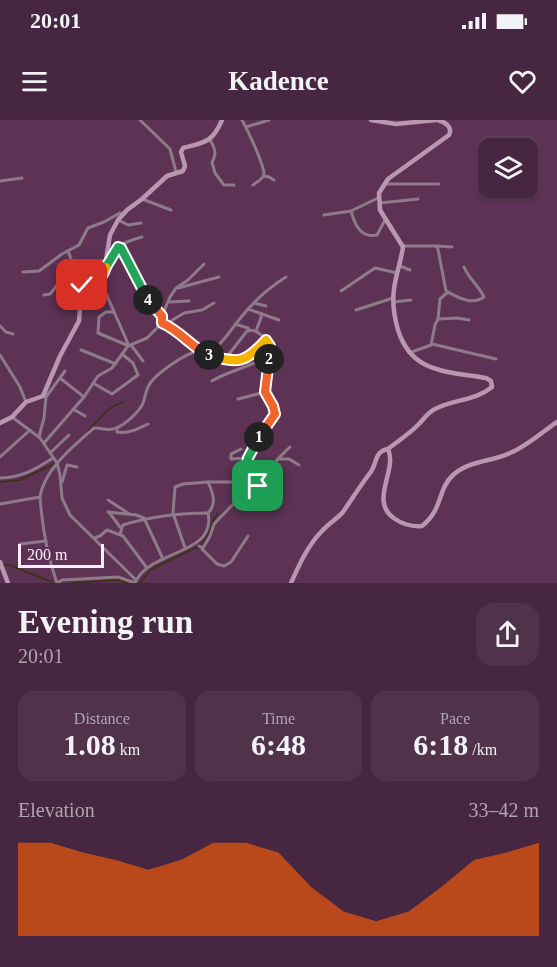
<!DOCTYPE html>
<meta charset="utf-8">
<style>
:root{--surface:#462640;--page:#50324b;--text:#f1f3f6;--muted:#b0a5b1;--line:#5e4359;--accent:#ea580c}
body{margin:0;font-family:Georgia,serif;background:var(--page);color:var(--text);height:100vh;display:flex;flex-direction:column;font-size:22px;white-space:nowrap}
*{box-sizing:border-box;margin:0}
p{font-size:20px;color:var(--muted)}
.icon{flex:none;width:33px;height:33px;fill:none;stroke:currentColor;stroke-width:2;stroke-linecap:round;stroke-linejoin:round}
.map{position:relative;height:463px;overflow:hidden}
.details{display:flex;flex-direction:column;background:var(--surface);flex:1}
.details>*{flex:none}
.tools{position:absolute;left:478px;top:18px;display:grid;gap:12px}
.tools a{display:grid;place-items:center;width:60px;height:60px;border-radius:12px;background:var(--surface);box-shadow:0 2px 4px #0004,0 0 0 2px var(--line);font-size:30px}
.scale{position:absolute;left:18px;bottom:15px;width:86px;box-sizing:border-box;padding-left:6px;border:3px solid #feeefa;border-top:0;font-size:16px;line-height:21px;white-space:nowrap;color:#feeefa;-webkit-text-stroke:4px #5d3255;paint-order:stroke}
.pin{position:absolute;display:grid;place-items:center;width:51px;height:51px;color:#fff;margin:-26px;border-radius:12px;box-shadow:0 3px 9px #0006}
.km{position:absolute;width:30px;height:30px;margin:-15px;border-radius:50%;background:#222;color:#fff;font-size:16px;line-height:30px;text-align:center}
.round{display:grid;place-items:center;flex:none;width:63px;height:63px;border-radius:18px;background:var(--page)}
.overview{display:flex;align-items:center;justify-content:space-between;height:102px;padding:0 18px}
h1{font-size:33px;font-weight:800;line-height:45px}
.metrics{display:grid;grid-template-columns:repeat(3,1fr);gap:9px;height:102px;padding:6px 18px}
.metrics div{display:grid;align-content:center;border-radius:15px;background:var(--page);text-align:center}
.metrics b{font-size:30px;font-weight:800}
.metrics small{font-size:16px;font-weight:400}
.metrics p{font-size:16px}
.chart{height:168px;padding:12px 18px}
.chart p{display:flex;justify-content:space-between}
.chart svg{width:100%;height:108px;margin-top:6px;fill:var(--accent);opacity:.7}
.status{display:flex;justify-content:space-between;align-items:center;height:42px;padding:0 30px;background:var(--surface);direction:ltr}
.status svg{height:16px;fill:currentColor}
header{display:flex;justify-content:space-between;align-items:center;height:78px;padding:0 18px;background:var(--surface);font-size:27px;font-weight:800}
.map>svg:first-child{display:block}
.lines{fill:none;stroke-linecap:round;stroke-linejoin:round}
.stream{stroke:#3a3210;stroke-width:1.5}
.street{stroke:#8f7a8a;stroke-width:3}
.secondary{stroke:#b997b1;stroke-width:4.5}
.split-1-casing{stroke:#fff;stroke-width:12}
.split-2-casing{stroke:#fff;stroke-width:12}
.split-3-casing{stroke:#fff;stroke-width:12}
.split-4-casing{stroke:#fff;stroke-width:12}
.split-5-casing{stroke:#fff;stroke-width:12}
.split-6-casing{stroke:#fff;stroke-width:12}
.split-1{stroke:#22a559;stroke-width:8}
.split-2{stroke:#f0652b;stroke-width:8}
.split-3{stroke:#f5b400;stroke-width:8}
.split-4{stroke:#f0652b;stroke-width:8}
.split-5{stroke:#22a559;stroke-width:8}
.split-6{stroke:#f5b400;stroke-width:8}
</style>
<div class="status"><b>20:01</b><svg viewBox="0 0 49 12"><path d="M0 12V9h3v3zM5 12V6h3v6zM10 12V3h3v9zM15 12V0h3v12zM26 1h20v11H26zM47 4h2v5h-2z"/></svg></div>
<header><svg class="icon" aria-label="menu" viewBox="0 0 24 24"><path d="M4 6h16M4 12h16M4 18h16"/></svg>Kadence<svg class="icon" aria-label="heart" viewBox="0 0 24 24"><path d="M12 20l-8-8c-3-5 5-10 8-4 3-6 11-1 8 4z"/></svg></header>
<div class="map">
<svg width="557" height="463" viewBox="0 0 557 463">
<rect width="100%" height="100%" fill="#5d3255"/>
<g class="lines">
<!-- stream -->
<g class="stream">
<path d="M88,311C100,299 107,286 124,282"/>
<path d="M0,362L20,360L54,344"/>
<path d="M2,445H9L52,462"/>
<path d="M71,463L119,460L127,463"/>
<path d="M140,463L150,450L199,426L206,419L213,401L218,393"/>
</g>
<!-- street -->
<g class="street">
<path d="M140,0L170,29L176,52"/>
<path d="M242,0C247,9 265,46 264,55C263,59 257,62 253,65"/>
<path d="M246,7L269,0"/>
<path d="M210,20C215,28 217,34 212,42L215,53L224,65H234"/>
<path d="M263,56L269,57L274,60"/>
<path d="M0,61L22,58"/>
<path d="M386,64H439"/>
<path d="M142,79L171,90"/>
<path d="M380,83L418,79"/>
<path d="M351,91C355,105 360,118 377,115L385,100"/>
<path d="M324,95L351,91L378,78"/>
<path d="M118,100L128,105L141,103"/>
<path d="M403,126H436L438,129L446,171C457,177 472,186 484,177C479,166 469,159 464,147"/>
<path d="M438,126L452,127"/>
<path d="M118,127L124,133L144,176L162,196"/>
<path d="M68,131L75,149"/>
<path d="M400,146L410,150"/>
<path d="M106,147C119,127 118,123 142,117"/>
<path d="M23,152L39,151L62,134L79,125L88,108L104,102L120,93L122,94"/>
<path d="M178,168L219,157"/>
<path d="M105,171L129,226L98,213L99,197L106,192H114"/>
<path d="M341,171L375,148L397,153"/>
<path d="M44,175L50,174C56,168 59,160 65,155C74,145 93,143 106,140"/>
<path d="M69,177L75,168L82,165L88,167"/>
<path d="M169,182L189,181"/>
<path d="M393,182L411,180"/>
<path d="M254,183L266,186"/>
<path d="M248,189L279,200"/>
<path d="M356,190L393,178"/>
<path d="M438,199L440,179L448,172"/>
<path d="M162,203V196L170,177L176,168L188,160L204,144"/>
<path d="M166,204L184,193L202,190L214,183"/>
<path d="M235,204L248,208L249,210"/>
<path d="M0,206L6,212L13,214"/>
<path d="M256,211L261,198V193"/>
<path d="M432,224L496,239"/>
<path d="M131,225L143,241"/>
<path d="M81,230L116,244"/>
<path d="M409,233L431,225L435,205L438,199L457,198L469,200"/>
<path d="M0,235L20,267L26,282"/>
<path d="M208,235C223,224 231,209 243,195C255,180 270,167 286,157"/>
<path d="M60,258L84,277"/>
<path d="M212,261C230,250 251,247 269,236"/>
<path d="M93,263L112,274L138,255L133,243L122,234"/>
<path d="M238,279L265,272"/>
<path d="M73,289L85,296"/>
<path d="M12,297L40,318L57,343L60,355L62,378L70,395L136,460"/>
<path d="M117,308V312C128,314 138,309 148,304"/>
<path d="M39,317L44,298L46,277L65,251"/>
<path d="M44,323L84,277L98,256L112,248L128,226L147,218L162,203L191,221L199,231"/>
<path d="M241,329L231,334V339L248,338"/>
<path d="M50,333L69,315"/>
<path d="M0,337L30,310"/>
<path d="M278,339H289L299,345"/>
<path d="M0,358C21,358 36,349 53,338"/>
<path d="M62,362L67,345L77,347"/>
<path d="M208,362H243"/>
<path d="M40,377C44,350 74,325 94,308C101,307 108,312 116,308C125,305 140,291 143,283C145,277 146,270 149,265C155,254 187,232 199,231C211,237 236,244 248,238C255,234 261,226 266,220"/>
<path d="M240,377C257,373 263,358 273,345C278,338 284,333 290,327"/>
<path d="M108,380L128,393"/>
<path d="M0,384L40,377C42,406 47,435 57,463"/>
<path d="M108,392L136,395L144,398L163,439"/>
<path d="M109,392L120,407"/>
<path d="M120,414L123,405C152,396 178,393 208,393"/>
<path d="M94,418L100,416L107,410L123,416L147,448"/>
<path d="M20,424L46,421"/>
<path d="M199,426L203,428L210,416L214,404L240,377L248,338L257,320L275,294C273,286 267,280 265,272C261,254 280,226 260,214C255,210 253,210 247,211L226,238"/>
<path d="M202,429L217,444L224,446L231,442L248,416"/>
<path d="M57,463L62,460L118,457L135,463"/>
<path d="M135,463C149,429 217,436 208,393C217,384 213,373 208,362L183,364L175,367L173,393L185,428"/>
</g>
<!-- secondary -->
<g class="secondary">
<path d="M371,0L396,4L436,0"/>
<path d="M0,303L12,297L26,282L43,276L60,236L79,201L81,176L88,167L104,153L110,115L118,100L127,90L142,79L167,56L183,51L185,46L181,32L183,28C205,22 212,23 222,0"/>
<path d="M388,329C398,321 409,314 418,305C424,299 427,293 435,289C454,279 475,281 492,267L491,261L486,258C447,251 412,254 398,210C394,196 392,183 394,169C396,154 401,141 403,127L380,90L379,73L388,59L449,15C453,7 445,2 438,0"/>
<path d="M0,442L8,463"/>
<path d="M291,463C299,445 308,425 322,411C328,404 337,399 343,392C352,379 360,366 370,353C377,345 374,331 388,329C398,351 368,381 395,399C404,405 412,407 422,406C443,390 437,370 453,355C469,340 492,342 510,333C527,326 542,312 557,302"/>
</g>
</g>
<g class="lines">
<!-- split-1 casing -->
<g class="split-1-casing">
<path id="split-1" d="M258,366L251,373L240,376L248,338L259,317"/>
</g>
<!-- split-2 casing -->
<g class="split-2-casing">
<path id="split-2" d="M259,317L275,294L273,286L265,272L269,239"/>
</g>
<!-- split-3 casing -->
<g class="split-3-casing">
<path id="split-3" d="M209,235C239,244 245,243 266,220L270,226L269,239"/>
</g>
<!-- split-4 casing -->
<g class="split-4-casing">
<path id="split-4" d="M148,180L162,196V203C181,211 193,229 209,235"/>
</g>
<!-- split-5 casing -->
<g class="split-5-casing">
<path id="split-5" d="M106,147L118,127L121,128L148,180"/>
</g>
<!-- split-6 casing -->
<g class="split-6-casing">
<path id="split-6" d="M82,165C94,167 103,158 106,147"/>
</g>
<!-- split-1 -->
<use href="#split-1" class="split-1"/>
<!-- split-2 -->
<use href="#split-2" class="split-2"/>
<!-- split-3 -->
<use href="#split-3" class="split-3"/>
<!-- split-4 -->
<use href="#split-4" class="split-4"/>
<!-- split-5 -->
<use href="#split-5" class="split-5"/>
<!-- split-6 -->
<use href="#split-6" class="split-6"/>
</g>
</svg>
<div class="tools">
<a><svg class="icon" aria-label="layers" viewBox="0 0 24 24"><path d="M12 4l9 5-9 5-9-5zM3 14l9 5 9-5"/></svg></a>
</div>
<div class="scale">200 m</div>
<div class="pin" style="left:258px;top:366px;background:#1e9e55"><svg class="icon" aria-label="arrive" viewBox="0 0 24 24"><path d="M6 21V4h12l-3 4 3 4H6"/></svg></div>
<div class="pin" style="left:82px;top:165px;background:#d93025"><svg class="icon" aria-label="check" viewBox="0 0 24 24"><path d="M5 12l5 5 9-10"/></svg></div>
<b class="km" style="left:259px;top:317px">1</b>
<b class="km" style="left:269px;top:239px">2</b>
<b class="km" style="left:209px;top:235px">3</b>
<b class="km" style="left:148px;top:180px">4</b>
</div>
<section class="details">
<div class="overview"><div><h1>Evening run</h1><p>20:01</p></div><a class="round"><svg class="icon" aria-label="share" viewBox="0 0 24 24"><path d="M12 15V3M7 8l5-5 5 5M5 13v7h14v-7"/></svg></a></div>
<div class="metrics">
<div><p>Distance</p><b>1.08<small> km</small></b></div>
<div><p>Time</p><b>6:48</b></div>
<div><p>Pace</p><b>6:18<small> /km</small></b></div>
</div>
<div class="chart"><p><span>Elevation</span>33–42 m</p>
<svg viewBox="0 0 160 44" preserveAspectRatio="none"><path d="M0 44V6L10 6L20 10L30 13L40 17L50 13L60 6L70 6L80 10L90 24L100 34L110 38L120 34L130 24L140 13L150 10L160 6V44z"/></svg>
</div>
</section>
